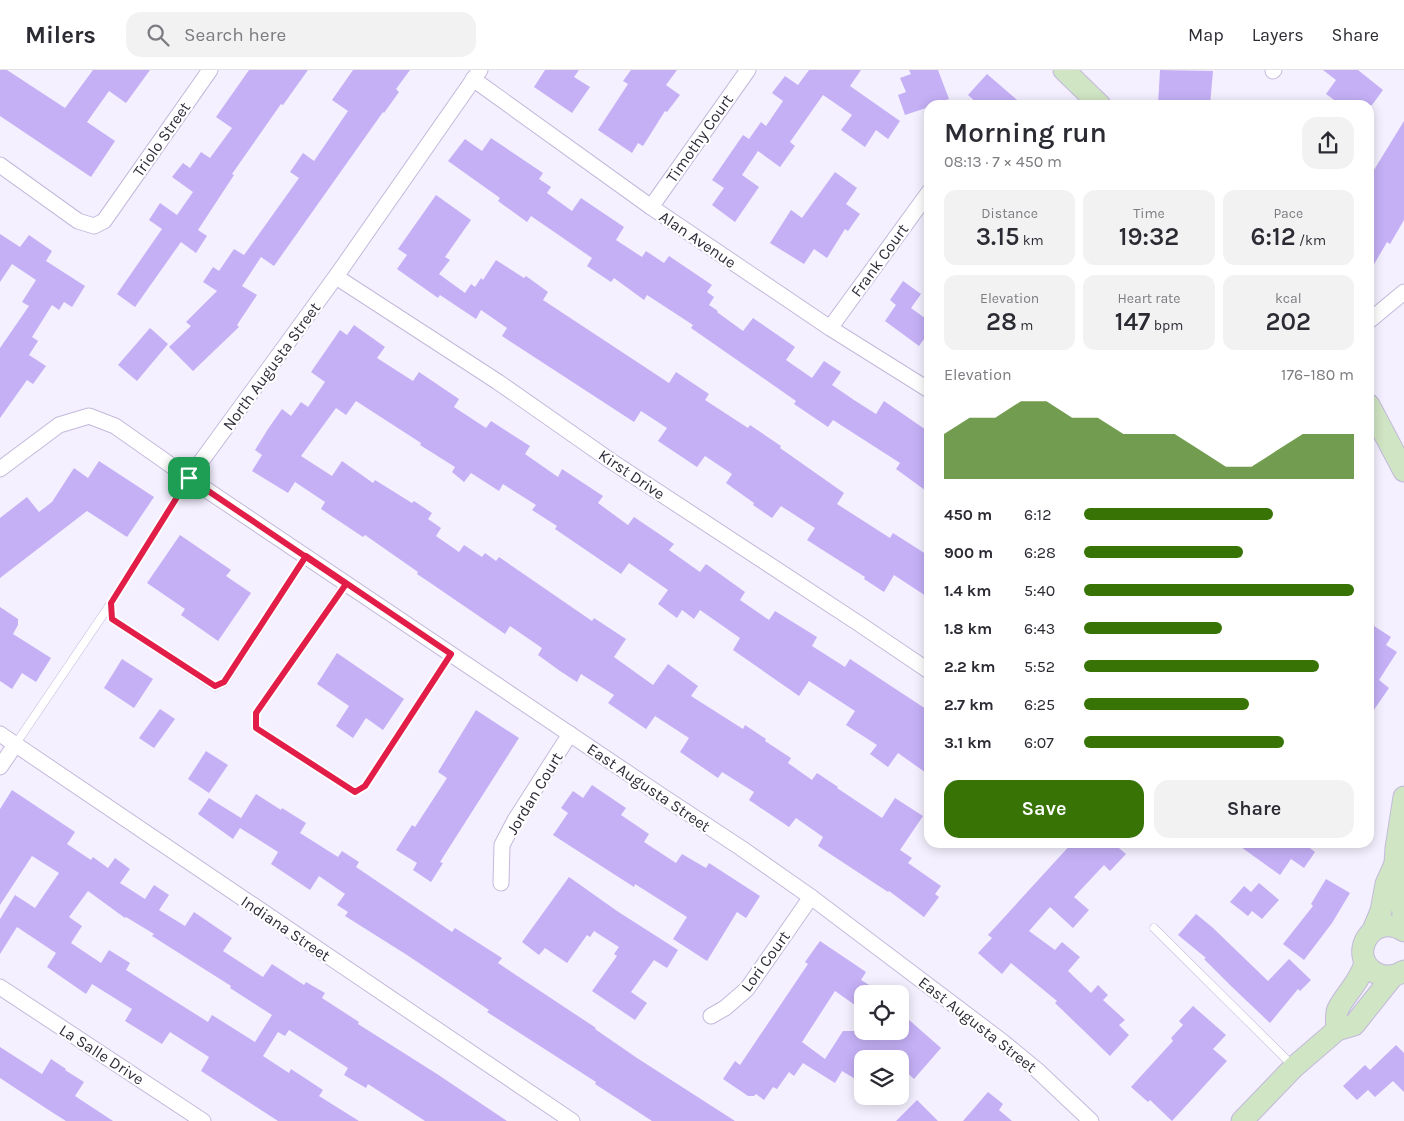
<!DOCTYPE html>
<meta charset="utf-8">
<style>
:root{--surface:#fff;--page:#f2f2f3;--text:#2b2b33;--muted:#7c7c81;--line:#e1e1e2;--accent:#377305}
body{margin:0;font-family:Karla,sans-serif;background:var(--page);color:var(--text);height:100vh;display:flex;flex-direction:column;font-size:19px;white-space:nowrap}
*{box-sizing:border-box;margin:0}
p{font-size:16px;color:var(--muted)}
.icon{flex:none;width:28px;height:28px;fill:none;stroke:currentColor;stroke-width:2;stroke-linecap:round;stroke-linejoin:round}
.map{position:relative;flex:1;overflow:hidden}
.panel{position:absolute;left:924px;top:30px;width:450px;height:748px;display:flex;flex-direction:column;background:var(--surface);border-radius:15px;box-shadow:0 2px 12px #0003}
.panel>*{flex:none}
.controls{position:absolute;left:854px;top:915px;display:grid;gap:10px}
.controls a{display:grid;place-items:center;width:55px;height:55px;border-radius:10px;background:var(--surface);box-shadow:0 2px 12px #0003;font-size:25px}
.pin{position:absolute;display:grid;place-items:center;width:42px;height:42px;color:#fff;margin:-21px;border-radius:10px;box-shadow:0 2px 8px #0006}
.round{display:grid;place-items:center;flex:none;width:52px;height:52px;border-radius:15px;background:var(--page)}
.head{display:flex;align-items:center;justify-content:space-between;height:85px;padding:0 20px}
h1{font-size:28px;font-weight:600;line-height:38px}
.figures{display:grid;grid-template-columns:repeat(3,1fr);gap:8px;height:85px;padding:5px 20px}
.figures div{display:grid;align-content:center;border-radius:12px;background:var(--page);text-align:center}
.figures b{font-size:25px;font-weight:600}
.figures small{font-size:14px;font-weight:400}
.figures p{font-size:14px}
.chart{height:140px;padding:10px 20px}
.chart p{display:flex;justify-content:space-between}
.chart svg{width:100%;height:90px;margin-top:5px;fill:var(--accent);opacity:.7}
.primary-button{display:flex;gap:10px;margin-top:auto;padding:10px 20px}
.primary-button a{flex:1;height:58px;border-radius:15px;background:var(--accent);color:#fff;font-size:20px;font-weight:600;line-height:58px;text-align:center}
.primary-button a+a{background:var(--page);color:var(--text)}
ul{padding:0 20px;list-style:none;font-size:16px}
li{display:grid;grid-template-columns:80px 60px 1fr;align-items:center;height:38px}
li i{height:12px;border-radius:6px;background:var(--accent)}
header{display:flex;align-items:center;gap:30px;box-sizing:border-box;height:70px;padding:0 25px;background:var(--surface);border-bottom:1px solid var(--line)}
header strong{font-size:24px}
nav{display:flex;gap:28px;margin-inline-start:auto;font-size:18px}
.search{width:350px;height:45px;background:var(--page);display:flex;align-items:center;gap:12px;box-sizing:border-box;padding:0 18px;border-radius:15px;color:var(--muted);font-size:19px}
.map>svg:first-child{display:block}
.building{fill:#c5b0f6;fill-rule:evenodd}
.lines{fill:none;stroke-linecap:round;stroke-linejoin:round}
.lane-casing{stroke:#c3b9dc;stroke-width:9}
.street-casing{stroke:#c3b9dc;stroke-width:17}
.secondary-casing{stroke:#c3b9dc;stroke-width:23}
.lane{stroke:#fff;stroke-width:8}
.street{stroke:#fff;stroke-width:15}
.secondary{stroke:#d0e5c4;stroke-width:21}
.route-casing{stroke:#fff;stroke-width:10}
.route{stroke:#e11d48;stroke-width:6}
.labels{text-anchor:middle;stroke-width:4.5;stroke-linejoin:round;paint-order:stroke}
.street-label{font-size:16px;fill:#302d3a;stroke:#fff}
</style>
<header>
<strong>Milers</strong>
<div class="search"><svg class="icon" aria-label="search" viewBox="0 0 24 24"><circle cx="10" cy="10" r="6"/><path d="M15 15l6 6"/></svg>Search here</div>
<nav><a>Map</a><a>Layers</a><a>Share</a></nav>
</header>
<div class="map">
<svg width="1404" height="1051" viewBox="0 0 1404 1051">
<rect width="100%" height="100%" fill="#f4f0ff"/>
<!-- building -->
<g class="building">
<path d="M0,0H7L65,38L93,0H150L126,33L109,21L87,52L115,71L91,107L0,46Z"/>
<path d="M249,0H308L283,35L281,34L232,104L234,105L198,160L207,166L196,183L181,172L135,237L117,224L162,159L149,150L160,133L177,145L193,122L172,107L183,93L190,98L201,82L210,88L232,58L216,47Z"/>
<path d="M353,0H410L396,19L399,22L384,43L383,42L274,196L261,187L242,216L257,225L237,255L239,257L193,301L169,277L191,256L186,252L217,221L203,212L213,197L219,201L234,179L244,185L299,108L290,102L303,83L314,91L348,41L332,30Z"/>
<path d="M545,0H579L574,7L590,17L572,43L534,17Z"/>
<path d="M631,0H677L666,15L680,25L667,42L665,41L643,76L638,73L632,83L598,60L628,14L623,11Z"/>
<path d="M809,0H861L850,16L900,51L888,69L876,60L865,77L841,60L852,45L823,25L790,72L795,76L780,97L758,81L742,105L759,117L735,152L712,135L724,118L712,110L743,65L749,69L761,52L766,56L783,31L772,23L785,6L798,15Z"/>
<path d="M909,0H938L949,29L929,35V37L905,45L898,25L906,22L900,8L911,4Z"/>
<path d="M1160,0L1213,1L1210,35H1158Z"/>
<path d="M1323,0H1358L1383,20L1372,35H1341L1326,24L1336,10Z"/>
<path d="M987,4L1023,35H979L968,25Z"/>
<path d="M1404,51V150L1390,174L1387,172L1369,203V108Z"/>
<path d="M491,68L543,103L539,109L551,117L547,123L572,141L581,128L624,157L616,170L642,187L646,181L664,193L669,186L712,215L707,222L714,227L709,235L718,241L717,242L743,261L753,248L795,277L786,290L812,308L824,291L841,302L832,315L854,330L876,344L884,331L929,362V423L896,399L900,393L833,350L828,357L794,334L796,331L691,258L693,255L647,225L644,230L614,208L611,212L587,196L592,188L531,146L527,152L498,131L500,128L448,91L465,69L482,81Z"/>
<path d="M835,102L857,118L846,134L860,144L848,161L845,159L827,188L814,179L804,194L770,173L791,140L802,148Z"/>
<path d="M436,125L471,150L445,187L450,190L439,204L465,223L471,214L475,217L481,208L483,210L496,190L524,208L526,206L548,222L543,230L669,313L676,302L709,324L705,330L748,358L750,355L781,376L780,378L844,423L837,434L890,468L893,463L929,486V528L894,505L884,522L864,509L865,507L807,470L815,458L781,436L772,448L753,435L754,433L726,413L732,404L705,386L697,397L658,371L667,358L641,341L634,352L502,266L507,258L481,240L476,249L440,225L438,228L397,199L407,185L398,179Z"/>
<path d="M0,164L20,177L29,165L52,181L46,191L85,216L72,237L64,232L59,240L52,235L32,267L38,271L29,285L46,296L33,314L27,310L0,348V278L29,236L22,232L36,210L12,194L0,212Z"/>
<path d="M903,211L921,224L911,238L929,251V262L919,276L885,251L896,235L890,230Z"/>
<path d="M354,255L385,277L377,288L413,311L419,302L459,329L454,337L486,358L491,351L530,376L525,384L558,407L562,399L603,426L598,433L628,455L634,447L674,474L669,480L700,502L706,494L745,522L740,530L769,550L775,541L817,567L812,576L845,597L850,589L929,641V705L898,683L888,697L870,684L877,675L846,655L855,641L809,611L799,626L733,580L740,568L700,540L694,549L682,540L677,548L658,534L668,520L629,493L621,504L555,459L557,456L532,440L536,435L503,414L499,421L471,403L464,412L452,402L455,397L420,375L421,373L356,331L346,345L336,338L301,386L332,406L342,391L373,413L375,410L412,433L414,431L432,443L428,449L441,458L436,466L459,482L464,475L482,487L485,483L496,491L499,487L592,551L594,548L626,569L614,587L653,615L668,594L698,616L691,626L743,659L745,655L766,669L765,671L791,688L788,693L812,710L817,703L838,717L837,718L882,748L895,728L923,746L900,780L912,788L908,793L941,816L935,824L939,827L924,847L889,821L888,822L818,776L823,767L796,748L789,757L749,730L754,722L722,702L718,708L680,682L689,668L655,646L646,659L608,633L614,625L581,604L577,612L560,601L538,585L542,578L510,556L505,564L429,512L417,504L418,502L365,465L363,467L321,439L325,432L295,412L288,423L252,401L262,385L255,380L268,359L282,339L291,346L301,332L308,337L325,312L311,302L340,260L347,265Z"/>
<path d="M150,258L168,274L137,311L118,295Z"/>
<path d="M99,391L154,427L127,467L87,441L0,508V448L27,427L39,442L52,432L74,398L88,408Z"/>
<path d="M180,465L231,500L226,506L251,523L218,571L181,545L185,539L147,513Z"/>
<path d="M0,537L18,549V555L13,564L51,588L36,612L22,603L12,619L0,611Z"/>
<path d="M1374,556L1391,567L1386,575L1397,582L1379,610L1389,618L1369,647V563Z"/>
<path d="M337,583L404,629L383,660L366,648L353,668L336,656L349,636L317,614Z"/>
<path d="M122,589L153,609L134,638L104,618Z"/>
<path d="M160,639L175,649L154,678L139,668Z"/>
<path d="M476,640L519,668L440,792L443,793L431,812L413,800L417,793L396,780L412,755L415,757L447,708L438,702Z"/>
<path d="M206,681L228,695L209,723L188,709Z"/>
<path d="M592,715L626,738L621,745L649,764L644,772L676,793L682,784L706,798L709,793L760,826L746,848L737,842L707,891L673,869L687,847L635,814L634,817L553,765L568,743L561,738L573,721L583,728Z"/>
<path d="M12,720L75,762L67,774L91,790L93,787L108,798L115,788L130,799L120,813L145,829L154,815L169,825L159,840L185,856L194,842L232,868L223,881L263,907L272,894L304,915L306,912L325,923L322,928L359,952L358,954L437,1004L507,1051H425L368,1014L366,1018L344,1005L348,998L289,960L285,966L278,962L263,986L289,1003L291,999L323,1020L319,1026L359,1051H278L201,1001L209,987L170,962L162,974L125,951L132,939L92,914L86,924L47,897L56,883L17,857L0,884V849L15,825L35,838L59,803L32,786L0,835V739ZM88,821L125,848L126,847L154,864L152,866L231,916L230,918L272,945L255,972L212,945L208,952L170,928L126,900L130,893L109,880L101,893L71,873L82,856L69,847Z"/>
<path d="M256,724L281,740L282,738L306,753L300,763L338,787L342,781L359,792L356,797L452,862L455,858L502,888L498,893L596,958L595,959L637,988L735,1051H652L595,1014L596,1012L487,942L489,940L407,885L345,846L348,842L337,835L345,824L319,806L310,820L271,794L278,782L240,758L233,769L198,744L209,728L241,748Z"/>
<path d="M1073,772H1112L1126,784L1110,801L1104,795L1074,827L1089,840L1073,858L1050,837L1029,861L1055,880L1062,872L1080,887L1068,901L1091,923L1098,915L1108,925L1103,930L1125,950L1119,955L1129,965L1110,986L1055,933L1057,931L1011,893L1002,904L978,883L992,868L988,865Z"/>
<path d="M1234,772H1302L1315,782L1304,798L1291,789L1280,805Z"/>
<path d="M569,807L617,841L678,880L667,898L654,890L631,922L647,933L635,950L592,921L617,886L614,884L619,877L594,861L590,867L587,865L567,893L545,878L539,885L522,872Z"/>
<path d="M1326,809L1350,823L1332,853L1304,890L1283,874L1313,836L1311,834Z"/>
<path d="M1259,813L1279,830L1262,849L1252,841L1248,846L1230,832L1244,816L1251,822Z"/>
<path d="M1196,844L1212,857L1268,911L1289,889L1311,910L1300,921L1298,919L1270,953L1231,916L1204,889L1206,888L1178,865Z"/>
<path d="M820,871L866,902L861,910L884,924H862V940L835,921L802,972L825,989L843,961H900V942L941,978L914,1009L900,996V989H862V1013L842,1001L835,1013L803,993L794,1006L789,1002L777,1019L773,1017L764,1030L756,1024L754,1026H748L723,1009L735,991L740,995L808,894L805,892Z"/>
<path d="M1193,936L1226,965L1213,979L1227,991L1172,1051L1150,1030L1148,1032L1131,1017L1173,971L1171,968L1183,955L1179,951Z"/>
<path d="M1396,975L1404,983V1022L1393,1011L1375,1027L1368,1020L1357,1030L1343,1016L1365,995L1370,1000Z"/>
<path d="M0,977L42,1004L51,989L66,999L65,1000L84,1012L75,1026L113,1051H66L47,1039L0,1008Z"/>
<path d="M988,1022L1003,1034L999,1040L1012,1051H963Z"/>
<path d="M917,1030L938,1051H896Z"/>
</g>
<g class="lines">
<!-- lane casing -->
<g class="lane-casing">
<g id="lane">
<path d="M189,408L111,533L112,549L215,617L224,613L306,486"/>
<path d="M346,513L256,643V658L355,722L365,716L451,584"/>
<path d="M15,675L111,533"/>
<path d="M1154,858L1293,996"/>
</g>
</g>
<!-- street casing -->
<g class="street-casing">
<g id="street">
<path d="M1273,1L1274,0"/>
<path d="M473,9L651,137L830,258L929,320"/>
<path d="M0,95L78,151L94,156L104,151L210,0"/>
<path d="M651,137L748,0"/>
<path d="M337,205L341,210L498,312L611,391L858,553L929,601"/>
<path d="M1369,251L1404,222"/>
<path d="M830,258L929,122"/>
<path d="M0,399L59,355L89,346L115,356L189,408L659,724L741,778L811,827L1003,972L1037,1000L1091,1051"/>
<path d="M189,408L337,205L480,0"/>
<path d="M0,664L572,1051"/>
<path d="M0,697L15,675"/>
<path d="M501,813L502,775L515,750L570,664"/>
<path d="M0,917L203,1051"/>
<path d="M711,946L725,938L747,919L811,827"/>
</g>
</g>
<!-- secondary casing -->
<g class="secondary-casing">
<g id="secondary">
<path d="M1064,0L1100,35"/>
<path d="M1369,335L1404,401"/>
<path d="M1404,727L1396,778L1395,794L1400,814L1404,854"/>
<path d="M1373,860L1381,841L1386,814L1395,794"/>
<path d="M1404,861C1371,840 1345,889 1378,904C1387,908 1396,906 1404,901"/>
<path d="M1337,960C1337,954 1335,945 1338,939C1346,923 1360,912 1365,893"/>
<path d="M1242,1051L1294,997L1337,960L1354,955L1393,906"/>
</g>
</g>
<!-- lane -->
<use href="#lane" class="lane"/>
<!-- street -->
<use href="#street" class="street"/>
<!-- secondary -->
<use href="#secondary" class="secondary"/>
</g>
<g class="lines">
<!-- route casing -->
<g class="route-casing">
<path id="route" d="M189,408L111,533L112,549L215,616L224,612L306,486L451,584L365,716L355,722L256,658V643L346,514L189,408"/>
</g>
<!-- route -->
<use href="#route" class="route"/>
</g>
<g class="labels">
<!-- street labels -->
<g class="street-label">
<text transform="translate(699 68) rotate(-55)" y="6">Timothy Court</text>
<text transform="translate(161 69) rotate(-55)" y="6">Triolo Street</text>
<text transform="translate(698 169) rotate(34)" y="6">Alan Avenue</text>
<text transform="translate(879 190) rotate(-54)" y="6">Frank Court</text>
<text transform="translate(271 296) rotate(-54)" y="6">North Augusta Street</text>
<text transform="translate(632 404) rotate(34)" y="6">Kirst Drive</text>
<text transform="translate(649 717) rotate(34)" y="6">East Augusta Street</text>
<text transform="translate(534 723) rotate(-59)" y="6">Jordan Court</text>
<text transform="translate(286 858) rotate(34)" y="6">Indiana Street</text>
<text transform="translate(765 891) rotate(-54)" y="6">Lori Court</text>
<text transform="translate(978 954) rotate(38)" y="6">East Augusta Street</text>
<text transform="translate(102 984) rotate(33)" y="6">La Salle Drive</text>
</g>
</g>
</svg>
<div class="controls">
<a><svg class="icon" aria-label="locate" viewBox="0 0 24 24"><circle cx="12" cy="12" r="6"/><path d="M12 2v4M12 18v4M2 12h4M18 12h4"/></svg></a>
<a><svg class="icon" aria-label="layers" viewBox="0 0 24 24"><path d="M12 4l9 5-9 5-9-5zM3 14l9 5 9-5"/></svg></a>
</div>
<div class="pin" style="left:189px;top:408px;background:#1e9e55"><svg class="icon" aria-label="arrive" viewBox="0 0 24 24"><path d="M6 21V4h12l-3 4 3 4H6"/></svg></div>
<section class="panel">
<div class="head"><div><h1>Morning run</h1><p>08:13 · 7 × 450 m</p></div><a class="round"><svg class="icon" aria-label="share" viewBox="0 0 24 24"><path d="M12 15V3M7 8l5-5 5 5M5 13v7h14v-7"/></svg></a></div>
<div class="figures">
<div><p>Distance</p><b>3.15<small> km</small></b></div>
<div><p>Time</p><b>19:32</b></div>
<div><p>Pace</p><b>6:12<small> /km</small></b></div>
</div>
<div class="figures">
<div><p>Elevation</p><b>28<small> m</small></b></div>
<div><p>Heart rate</p><b>147<small> bpm</small></b></div>
<div><p>kcal</p><b>202</b></div>
</div>
<div class="chart"><p><span>Elevation</span>176–180 m</p>
<svg viewBox="0 0 160 44" preserveAspectRatio="none"><path d="M0 44V22L10 14L20 14L30 6L40 6L50 14L60 14L70 22L80 22L90 22L100 30L110 38L120 38L130 30L140 22L150 22L160 22V44z"/></svg>
</div>
<ul>
<li><b>450 m</b>6:12<i style="width:70%"></i></li>
<li><b>900 m</b>6:28<i style="width:59%"></i></li>
<li><b>1.4 km</b>5:40<i style="width:100%"></i></li>
<li><b>1.8 km</b>6:43<i style="width:51%"></i></li>
<li><b>2.2 km</b>5:52<i style="width:87%"></i></li>
<li><b>2.7 km</b>6:25<i style="width:61%"></i></li>
<li><b>3.1 km</b>6:07<i style="width:74%"></i></li>
</ul>
<div class="primary-button"><a>Save</a><a>Share</a></div>
</section>
</div>
